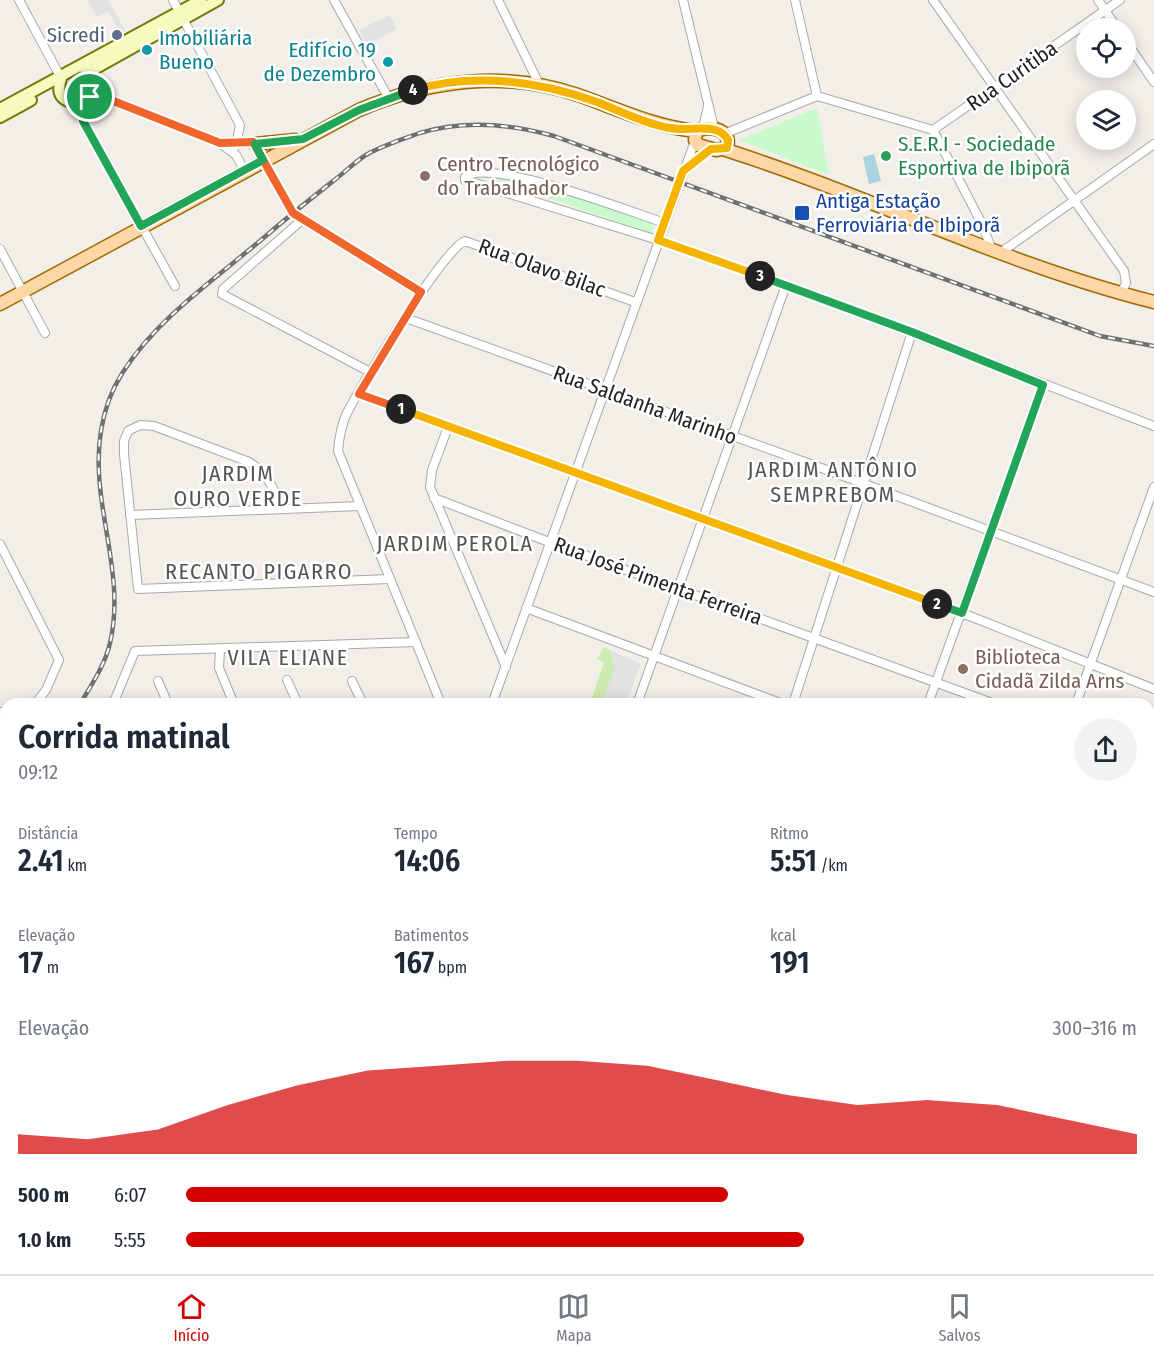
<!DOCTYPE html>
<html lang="pt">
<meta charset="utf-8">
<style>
:root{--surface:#fff;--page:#f2f2f3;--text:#1f2937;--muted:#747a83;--line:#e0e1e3;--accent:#d40000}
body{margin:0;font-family:"Fira Sans Condensed",sans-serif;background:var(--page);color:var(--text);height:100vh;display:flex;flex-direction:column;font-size:22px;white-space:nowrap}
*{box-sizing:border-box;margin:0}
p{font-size:20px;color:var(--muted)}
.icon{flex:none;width:33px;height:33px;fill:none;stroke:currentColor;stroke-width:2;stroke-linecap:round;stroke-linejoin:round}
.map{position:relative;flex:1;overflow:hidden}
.drawer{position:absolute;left:0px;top:698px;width:1155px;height:578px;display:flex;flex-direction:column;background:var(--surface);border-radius:18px 18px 0 0;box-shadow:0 3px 15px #0003}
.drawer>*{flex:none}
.controls{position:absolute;left:1076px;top:18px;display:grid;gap:12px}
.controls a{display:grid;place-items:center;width:60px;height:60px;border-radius:50%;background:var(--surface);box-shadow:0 3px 15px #0003;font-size:30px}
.pin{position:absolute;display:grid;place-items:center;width:51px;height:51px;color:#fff;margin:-26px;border:3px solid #fff;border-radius:50%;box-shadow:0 2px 6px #0007}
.km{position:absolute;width:30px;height:30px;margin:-15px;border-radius:50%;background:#222;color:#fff;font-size:16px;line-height:30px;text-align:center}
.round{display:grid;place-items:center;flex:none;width:63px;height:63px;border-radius:32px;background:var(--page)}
.headline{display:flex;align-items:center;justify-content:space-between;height:102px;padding:0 18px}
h1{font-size:33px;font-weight:600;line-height:45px}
.metrics{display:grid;grid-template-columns:repeat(3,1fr);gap:9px;height:102px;padding:6px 18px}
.metrics div{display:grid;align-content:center}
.metrics b{font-size:30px;font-weight:600}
.metrics small{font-size:16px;font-weight:400}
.metrics p{font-size:16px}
.chart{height:168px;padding:12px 18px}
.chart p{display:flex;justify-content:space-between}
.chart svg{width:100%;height:108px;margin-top:6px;fill:var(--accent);opacity:.7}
ul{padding:0 18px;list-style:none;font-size:20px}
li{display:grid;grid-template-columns:96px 72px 1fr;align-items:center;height:45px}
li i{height:15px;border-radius:8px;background:var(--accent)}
.tabs{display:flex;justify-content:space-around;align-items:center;height:84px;border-top:2px solid var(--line);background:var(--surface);font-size:16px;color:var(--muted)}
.tabs a{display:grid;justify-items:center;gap:3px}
.tabs .current{color:var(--accent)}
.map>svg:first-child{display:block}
.grass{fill:#cdebb0}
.forest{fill:#add19e}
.park{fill:#c8facc}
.parking{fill:#e2e2e2}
.water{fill:#aad3df}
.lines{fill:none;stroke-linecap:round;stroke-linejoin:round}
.minor-casing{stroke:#a9a9a9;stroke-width:10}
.secondary-casing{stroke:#707d05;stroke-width:14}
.primary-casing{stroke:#a06b00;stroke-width:15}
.minor{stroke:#fff;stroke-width:8}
.secondary{stroke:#f7fabf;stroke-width:10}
.primary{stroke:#fcd6a4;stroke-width:12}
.rail-casing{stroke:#707070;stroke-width:4.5}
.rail{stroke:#fff;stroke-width:2;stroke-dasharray:7;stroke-linecap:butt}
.split-1-casing{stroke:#fff;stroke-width:12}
.split-2-casing{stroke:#fff;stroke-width:12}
.split-3-casing{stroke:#fff;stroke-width:12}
.split-4-casing{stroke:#fff;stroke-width:12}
.split-5-casing{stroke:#fff;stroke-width:12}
.split-1{stroke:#f0652b;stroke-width:8}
.split-2{stroke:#f5b400;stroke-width:8}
.split-3{stroke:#22a559;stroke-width:8}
.split-4{stroke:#f5b400;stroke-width:8}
.split-5{stroke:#22a559;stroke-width:8}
.service-dot{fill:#5c6f8a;stroke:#fff;stroke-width:2}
.culture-dot{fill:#0f9aa8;stroke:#fff;stroke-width:2}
.leisure-dot{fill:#2e9e5b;stroke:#fff;stroke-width:2}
.education-dot{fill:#8d6e63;stroke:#fff;stroke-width:2}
.transit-dot{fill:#1a4fb4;stroke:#fff;stroke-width:2}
.labels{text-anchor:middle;stroke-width:5;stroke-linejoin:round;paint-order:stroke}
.service-label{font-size:21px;fill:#4e5e75;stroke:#fff;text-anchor:end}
.culture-label{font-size:21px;fill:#0d838f;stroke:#fff;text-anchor:start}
.street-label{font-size:21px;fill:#222;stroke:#fff}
.leisure-label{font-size:21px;fill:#27864d;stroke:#fff;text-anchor:start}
.education-label{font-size:21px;fill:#785e54;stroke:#fff;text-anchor:start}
.transit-label{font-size:21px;fill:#164399;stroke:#fff;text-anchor:start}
.neighbourhood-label{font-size:22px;letter-spacing:1.5px;fill:#555;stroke:#fff}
</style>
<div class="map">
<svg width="1154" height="1274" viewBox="0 0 1154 1274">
<rect width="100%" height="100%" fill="#f2efe9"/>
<!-- grass -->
<path class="grass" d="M604,647L610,650L615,668L602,703L590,704L604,662L597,659Z"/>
<!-- forest -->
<path class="forest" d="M956,1269H1067L1075,1274H962Z"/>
<!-- park -->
<g class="park">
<circle cx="78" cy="86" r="12"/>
<path d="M817,108L829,175L740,140Z"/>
<path d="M481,175L533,182L655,222L651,233Z"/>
</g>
<!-- parking -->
<g class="parking">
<path d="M87,0H108L126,32L121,34L109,11L97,17Z"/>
<path d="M389,15L397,29L367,45L359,30Z"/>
<path d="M610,650L641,664L626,703H602L615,668Z"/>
</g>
<!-- water -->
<path class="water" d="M874,154L881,181L869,184L863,157Z"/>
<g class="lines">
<!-- minor casing -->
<g class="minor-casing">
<g id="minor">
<path d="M19,0L61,78"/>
<path d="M173,0L240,125L236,146"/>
<path d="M334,0L388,97"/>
<path d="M498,0L539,84"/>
<path d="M683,0L714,128"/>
<path d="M795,0L817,96"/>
<path d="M933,0L1124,271L1126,283L1121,294"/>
<path d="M1098,0L1117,28"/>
<path d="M1125,40L1154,82"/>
<path d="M93,93L220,143L236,155L244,170"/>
<path d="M86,100L83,121L175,286"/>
<path d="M703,128L708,106"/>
<path d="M933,130L1120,0"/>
<path d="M724,134L817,96L933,130L982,224L992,250"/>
<path d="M220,143L253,142L293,213L421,292"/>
<path d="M684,170L711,149"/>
<path d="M303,219L223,289L222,294L372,373"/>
<path d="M665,223C631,212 490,157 465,177V180L658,240L786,285L1154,426"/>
<path d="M0,249L45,333"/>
<path d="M1000,253L1154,144"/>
<path d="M406,318L827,470L1154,592"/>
<path d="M359,394L962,613L1154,689"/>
<path d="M448,427L432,470L430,487L506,667"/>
<path d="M434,498L549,542L995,704"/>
<path d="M279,509C275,487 267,474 249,462L154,426L140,425L128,431L124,441V454L138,589L389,579"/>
<path d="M130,515L360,506"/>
<path d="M0,544L59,660L46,690L35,704"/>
<path d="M526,608L783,704"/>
<path d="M220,650L219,668L234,704"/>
<path d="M287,680L298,704"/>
<path d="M158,681L168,704"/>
<path d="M352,681L363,704"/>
<path d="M113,704L135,651L416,642"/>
<path d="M441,704L338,451C339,439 341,427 346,415C360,387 442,251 465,241L635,302"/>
<path d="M492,704L695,141"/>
<path d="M637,704L786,285"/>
<path d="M793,704L912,332"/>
<path d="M928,704L1043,385"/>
<path d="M1076,704L1154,487"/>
<path d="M0,712L5,722"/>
<path d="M1149,759L1154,760"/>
<path d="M0,791L6,789"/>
<path d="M0,804H6"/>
<path d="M1149,851L1154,838"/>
<path d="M1149,927L1154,930"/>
<path d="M1149,1023L1154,1020"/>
<path d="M0,1039L6,1043"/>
<path d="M1149,1105L1154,1101"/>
<path d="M1149,1167L1154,1170"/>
<path d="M0,1178L6,1169"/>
<path d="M0,1220L6,1224"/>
<path d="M77,1269L85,1274"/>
<path d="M396,1269L404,1274"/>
<path d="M932,1269L939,1274"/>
<path d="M22,1274L26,1269"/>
<path d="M102,1274L105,1269"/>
<path d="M180,1274L183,1269"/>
<path d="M258,1274L261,1269"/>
<path d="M334,1274L338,1269"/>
<path d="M483,1274L485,1269"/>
</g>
</g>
<!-- secondary casing -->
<g class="secondary-casing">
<g id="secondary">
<path d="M89,72L218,0"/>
<path d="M61,78C47,123 126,94 84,68"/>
<path d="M0,109L201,0"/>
<path d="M0,117L31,100"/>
</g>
</g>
<!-- primary casing -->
<g class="primary-casing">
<g id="primary">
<path d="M706,128C719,128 731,133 727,148L716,150L698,145L695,140L696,131Z"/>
<path d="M255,144L296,140"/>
<path d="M723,149C868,195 1006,265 1154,302"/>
<path d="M0,304L359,110C429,80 505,70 578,95C618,109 655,127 696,131"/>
</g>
</g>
<!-- minor -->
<use href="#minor" class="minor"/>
<!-- secondary -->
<use href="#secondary" class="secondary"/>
<!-- primary -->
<use href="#primary" class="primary"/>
<!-- rail casing -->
<g class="rail-casing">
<g id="rail">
<path d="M80,704C92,684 105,665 110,643C127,572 89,502 101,431C104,411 112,389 123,372C158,317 218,277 267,235C290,215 313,197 337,178C346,171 356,161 366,155C381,146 403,139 420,133C464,120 511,124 554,136L1100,336L1154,346"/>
<path d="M0,770L6,767"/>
</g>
</g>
<!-- rail -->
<use href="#rail" class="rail"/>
</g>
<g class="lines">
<!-- split-1 casing -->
<g class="split-1-casing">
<path id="split-1" d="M90,97L93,93L220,143L253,142L293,213L421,292L359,394L401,409"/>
</g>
<!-- split-2 casing -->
<g class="split-2-casing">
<path id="split-2" d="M401,409L937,604"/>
</g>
<!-- split-3 casing -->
<g class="split-3-casing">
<path id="split-3" d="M760,276L912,332L1043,385L962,613L937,604"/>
</g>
<!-- split-4 casing -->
<g class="split-4-casing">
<path id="split-4" d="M413,90C475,72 538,81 597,102C620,111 646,124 670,128C690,132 718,121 728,140L727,148L711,149L683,171L658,240L760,276"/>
</g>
<!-- split-5 casing -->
<g class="split-5-casing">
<path id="split-5" d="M90,97L86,100L83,121L141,226L263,160L255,144L303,139L359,110L413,90"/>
</g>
<!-- split-1 -->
<use href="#split-1" class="split-1"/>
<!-- split-2 -->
<use href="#split-2" class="split-2"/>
<!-- split-3 -->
<use href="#split-3" class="split-3"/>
<!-- split-4 -->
<use href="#split-4" class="split-4"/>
<!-- split-5 -->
<use href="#split-5" class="split-5"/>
</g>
<!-- markers -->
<circle class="service-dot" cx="117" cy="35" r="6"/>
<g class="culture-dot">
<circle cx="147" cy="50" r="6"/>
<circle cx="388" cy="62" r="6"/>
</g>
<circle class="leisure-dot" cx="886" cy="156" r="6"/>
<g class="education-dot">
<circle cx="425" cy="176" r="6"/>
<circle cx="963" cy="669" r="6"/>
</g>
<rect class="transit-dot" x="794" y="205" width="16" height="16" rx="3"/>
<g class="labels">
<!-- service labels -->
<g class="service-label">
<text x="105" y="42">Sicredi</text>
</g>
<!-- culture labels -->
<g class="culture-label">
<text x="159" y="45">Imobiliária<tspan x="159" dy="24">Bueno</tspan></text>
<text x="376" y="57" text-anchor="end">Edifício 19<tspan x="376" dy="24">de Dezembro</tspan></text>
</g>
<!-- street labels -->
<g class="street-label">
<text transform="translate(1012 76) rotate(-35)" y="7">Rua Curitiba</text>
<text transform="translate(542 268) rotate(20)" y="7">Rua Olavo Bilac</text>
<text transform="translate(645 405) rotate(20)" y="7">Rua Saldanha Marinho</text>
<text transform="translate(658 581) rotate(20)" y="7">Rua José Pimenta Ferreira</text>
</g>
<!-- leisure labels -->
<g class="leisure-label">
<text x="898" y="151">S.E.R.I - Sociedade<tspan x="898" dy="24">Esportiva de Ibiporã</tspan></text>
</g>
<!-- education labels -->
<g class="education-label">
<text x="437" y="171">Centro Tecnológico<tspan x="437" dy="24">do Trabalhador</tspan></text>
<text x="975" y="664">Biblioteca<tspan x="975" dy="24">Cidadã Zilda Arns</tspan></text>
</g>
<!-- transit labels -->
<g class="transit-label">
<text x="816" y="208">Antiga Estação<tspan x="816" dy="24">Ferroviária de Ibiporã</tspan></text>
</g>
<!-- neighbourhood labels -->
<g class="neighbourhood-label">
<text x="833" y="477">JARDIM ANTÔNIO<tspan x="833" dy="25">SEMPREBOM</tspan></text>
<text x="238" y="481">JARDIM<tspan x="238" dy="25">OURO VERDE</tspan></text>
<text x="455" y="551">JARDIM PEROLA</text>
<text x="259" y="579">RECANTO PIGARRO</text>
<text x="288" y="665">VILA ELIANE</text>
</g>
</g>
</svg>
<div class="controls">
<a><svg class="icon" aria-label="locate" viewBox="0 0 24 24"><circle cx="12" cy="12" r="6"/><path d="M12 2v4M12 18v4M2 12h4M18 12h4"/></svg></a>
<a><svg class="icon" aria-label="layers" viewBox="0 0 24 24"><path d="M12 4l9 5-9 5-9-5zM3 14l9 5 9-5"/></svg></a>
</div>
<div class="pin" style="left:90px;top:97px;background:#1e9e55"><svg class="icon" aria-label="arrive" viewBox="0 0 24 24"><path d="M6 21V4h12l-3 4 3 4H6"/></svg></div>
<b class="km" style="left:401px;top:409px">1</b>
<b class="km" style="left:937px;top:604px">2</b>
<b class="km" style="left:760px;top:276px">3</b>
<b class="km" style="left:413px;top:90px">4</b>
<section class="drawer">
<div class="headline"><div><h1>Corrida matinal</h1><p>09:12</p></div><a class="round"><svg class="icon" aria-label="share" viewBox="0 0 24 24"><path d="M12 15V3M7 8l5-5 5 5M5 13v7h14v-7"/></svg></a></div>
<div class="metrics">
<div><p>Distância</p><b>2.41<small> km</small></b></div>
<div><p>Tempo</p><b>14:06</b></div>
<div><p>Ritmo</p><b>5:51<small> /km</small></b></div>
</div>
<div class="metrics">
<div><p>Elevação</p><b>17<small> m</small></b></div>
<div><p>Batimentos</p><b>167<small> bpm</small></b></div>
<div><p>kcal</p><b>191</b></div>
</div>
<div class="chart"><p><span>Elevação</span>300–316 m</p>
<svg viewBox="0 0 160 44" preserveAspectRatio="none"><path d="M0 44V36L10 38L20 34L30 24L40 16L50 10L60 8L70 6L80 6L90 8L100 14L110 20L120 24L130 22L140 24L150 30L160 36V44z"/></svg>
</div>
<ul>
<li><b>500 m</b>6:07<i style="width:57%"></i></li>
<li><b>1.0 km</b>5:55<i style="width:65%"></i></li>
</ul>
</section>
</div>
<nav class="tabs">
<a class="current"><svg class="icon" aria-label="home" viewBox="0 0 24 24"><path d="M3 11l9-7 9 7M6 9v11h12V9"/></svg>Início</a>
<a><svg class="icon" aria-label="map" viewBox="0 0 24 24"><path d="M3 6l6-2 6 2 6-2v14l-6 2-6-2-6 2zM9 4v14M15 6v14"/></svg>Mapa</a>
<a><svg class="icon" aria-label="saved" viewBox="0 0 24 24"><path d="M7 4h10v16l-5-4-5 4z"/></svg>Salvos</a>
</nav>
